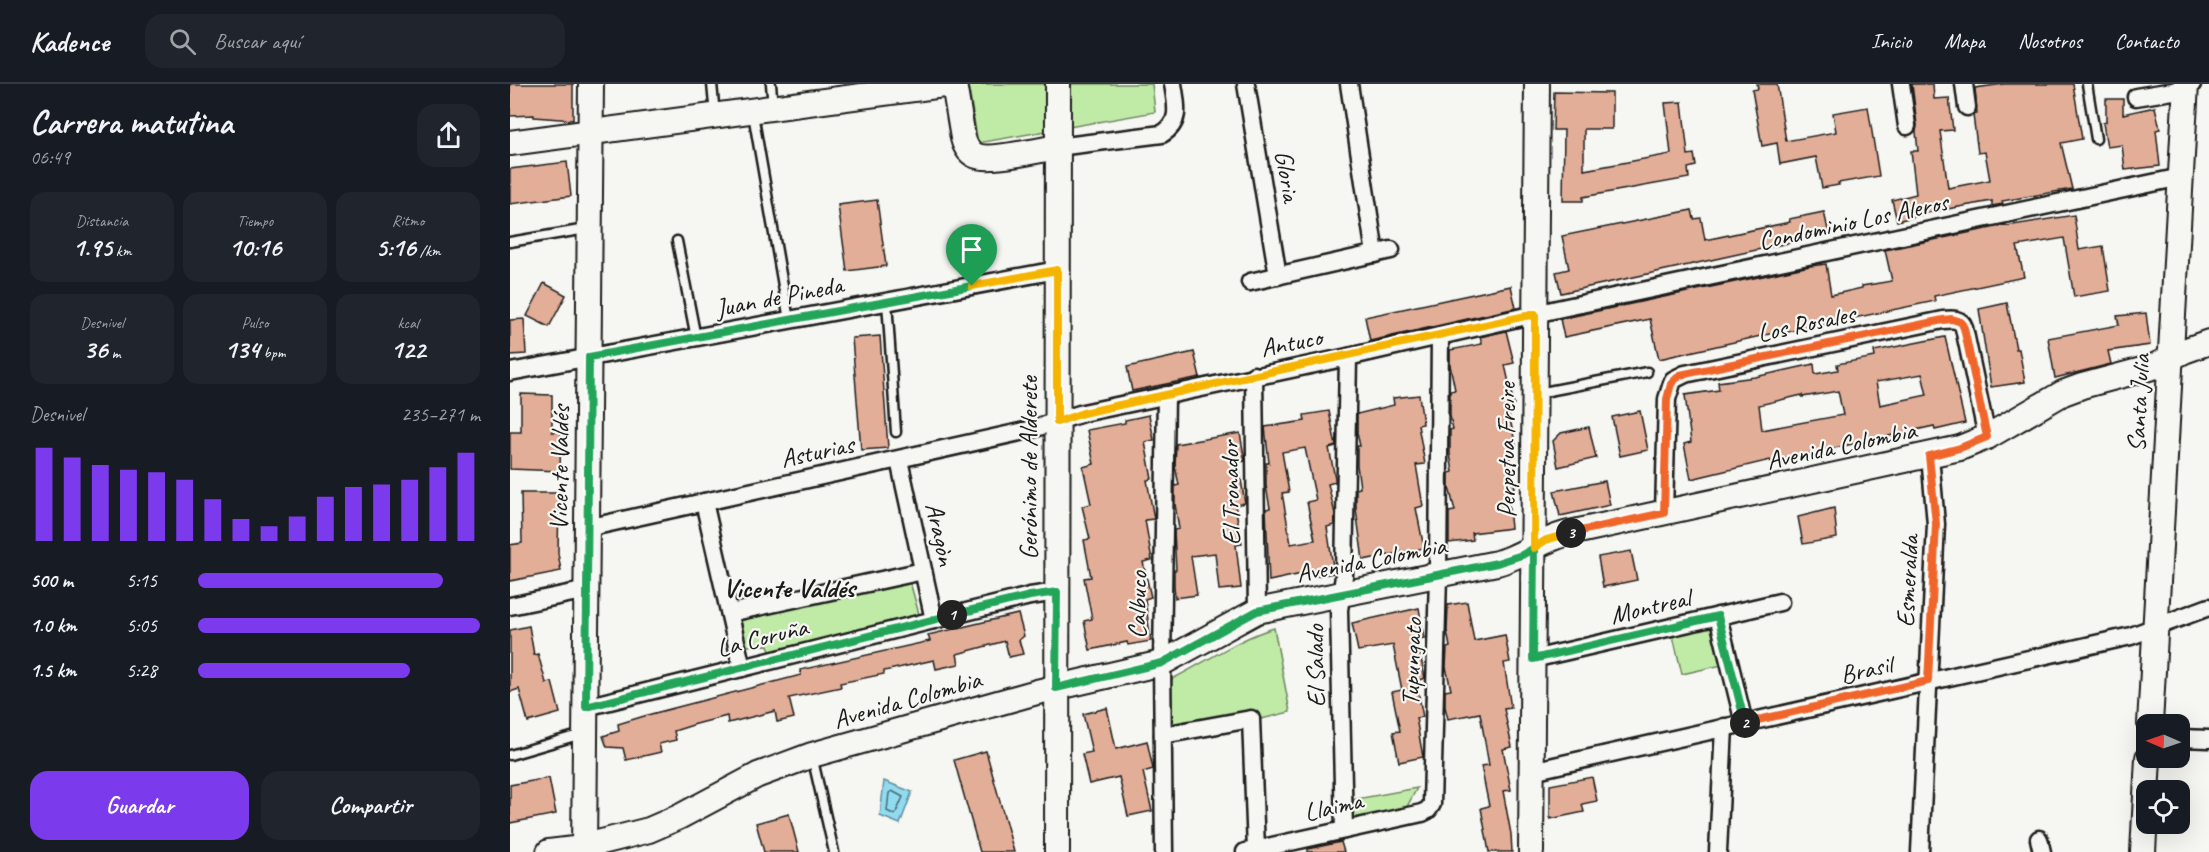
<!DOCTYPE html>
<html lang="es">
<meta charset="utf-8">
<style>
:root{--surface:#171b24;--page:#20242c;--text:#f1f3f6;--muted:#9ea1a6;--line:#363941;--accent:#7c3aed}
body{margin:0;font-family:Caveat,sans-serif;background:var(--page);color:var(--text);height:100vh;display:flex;flex-direction:column;font-size:22px;white-space:nowrap}
*{box-sizing:border-box;margin:0}
p{font-size:20px;color:var(--muted)}
.icon{flex:none;width:33px;height:33px;fill:none;stroke:currentColor;stroke-width:2;stroke-linecap:round;stroke-linejoin:round}
.map{position:relative;flex:1;overflow:hidden}
.details{display:flex;flex-direction:column;background:var(--surface);width:510px}
.details>*{flex:none}
.needle{width:39px;rotate:272deg}
.buttons{position:absolute;left:1626px;top:630px;display:grid;gap:12px}
.buttons a{display:grid;place-items:center;width:54px;height:54px;border-radius:12px;background:var(--surface);box-shadow:0 6px 24px #0002;font-size:30px}
.pin{position:absolute;display:grid;place-items:center;width:51px;height:51px;color:#fff;margin:-62px -26px;border-radius:50% 50% 50% 0;rotate:-45deg;box-shadow:0 0 6px #0007}
.pin .icon{rotate:45deg}
.km{position:absolute;width:30px;height:30px;margin:-15px;border-radius:50%;background:#222;color:#fff;font-size:16px;line-height:30px;text-align:center}
.round{display:grid;place-items:center;flex:none;width:63px;height:63px;border-radius:18px;background:var(--page)}
.headline{display:flex;align-items:center;justify-content:space-between;height:102px;padding:0 30px}
h1{font-size:33px;font-weight:700;line-height:45px}
.metrics{display:grid;grid-template-columns:repeat(3,1fr);gap:9px;height:102px;padding:6px 30px}
.metrics div{display:grid;align-content:center;border-radius:15px;background:var(--page);text-align:center}
.metrics b{font-size:26px;font-weight:700}
.metrics small{font-size:16px;font-weight:400}
.metrics p{font-size:16px}
.chart{height:168px;padding:12px 30px}
.chart p{display:flex;justify-content:space-between}
.chart svg{width:100%;height:108px;margin-top:6px;stroke:var(--accent);stroke-width:6}
.action{display:flex;gap:12px;margin-top:auto;padding:12px 30px}
.action a{flex:1;height:69px;border-radius:18px;background:var(--accent);color:#fff;font-size:24px;font-weight:700;line-height:69px;text-align:center}
.action a+a{background:var(--page);color:var(--text)}
ul{padding:0 30px;list-style:none;font-size:20px}
li{display:grid;grid-template-columns:96px 72px 1fr;align-items:center;height:45px}
li i{height:15px;border-radius:8px;background:var(--accent)}
header{display:flex;align-items:center;gap:36px;box-sizing:border-box;height:84px;padding:0 30px;background:var(--surface);border-bottom:2px solid var(--line)}
header strong{font-size:28px}
nav{display:flex;gap:33px;margin-inline-start:auto;font-size:21px}
.search{width:420px;height:54px;background:var(--page);display:flex;align-items:center;gap:15px;box-sizing:border-box;padding:0 21px;border-radius:18px;color:var(--muted);font-size:22px}
main{display:flex;flex:1;min-height:0}
.map>svg:first-child{display:block}
.green{fill:#c0eba7;stroke:#6e8462;stroke-width:1.5}
.water{fill:#90dbf0;stroke:#628f9b;stroke-width:1.5}
.lines{fill:none;stroke-linecap:round;stroke-linejoin:round}
.shore{stroke:#4a6871;stroke-width:1.5}
.building{fill:#e3ae97;stroke:#1c1c1c;stroke-width:1.5;fill-rule:evenodd}
.lane-casing{stroke:#1c1c1c;stroke-width:13}
.street-casing{stroke:#1c1c1c;stroke-width:21}
.secondary-casing{stroke:#1c1c1c;stroke-width:28}
.lane{stroke:#f6f6f2;stroke-width:8}
.street{stroke:#f6f6f2;stroke-width:16}
.secondary{stroke:#f6f6f2;stroke-width:24}
.split-1-casing{stroke:#fff;stroke-width:12}
.split-2-casing{stroke:#fff;stroke-width:12}
.split-3-casing{stroke:#fff;stroke-width:12}
.split-4-casing{stroke:#fff;stroke-width:12}
.split-1{stroke:#22a559;stroke-width:8}
.split-2{stroke:#22a559;stroke-width:8}
.split-3{stroke:#f0652b;stroke-width:8}
.split-4{stroke:#f5b400;stroke-width:8}
.labels{text-anchor:middle;stroke-width:4.5;stroke-linejoin:round;paint-order:stroke}
.street-label{font-size:26px;fill:#1c1c1c;stroke:#f6f6f2}
.neighbourhood-label{font-size:27px;font-weight:bold;fill:#1c1c1c;stroke:#f6f6f2}
</style>
<header>
<strong>Kadence</strong>
<div class="search"><svg class="icon" aria-label="search" viewBox="0 0 24 24"><circle cx="10" cy="10" r="6"/><path d="M15 15l6 6"/></svg>Buscar aquí</div>
<nav><a>Inicio</a><a>Mapa</a><a>Nosotros</a><a>Contacto</a></nav>
</header>
<main>
<section class="details">
<div class="headline"><div><h1>Carrera matutina</h1><p>06:49</p></div><a class="round"><svg class="icon" aria-label="share" viewBox="0 0 24 24"><path d="M12 15V3M7 8l5-5 5 5M5 13v7h14v-7"/></svg></a></div>
<div class="metrics">
<div><p>Distancia</p><b>1.95<small> km</small></b></div>
<div><p>Tiempo</p><b>10:16</b></div>
<div><p>Ritmo</p><b>5:16<small> /km</small></b></div>
</div>
<div class="metrics">
<div><p>Desnivel</p><b>36<small> m</small></b></div>
<div><p>Pulso</p><b>134<small> bpm</small></b></div>
<div><p>kcal</p><b>122</b></div>
</div>
<div class="chart"><p><span>Desnivel</span>235–271 m</p>
<svg viewBox="0 0 160 44" preserveAspectRatio="none"><path d="M5 44V6M15 44V10M25 44V13M35 44V15M45 44V16M55 44V19M65 44V27M75 44V35M85 44V38M95 44V34M105 44V26M115 44V22M125 44V21M135 44V19M145 44V14M155 44V8"/></svg>
</div>
<ul>
<li><b>500 m</b>5:15<i style="width:87%"></i></li>
<li><b>1.0 km</b>5:05<i style="width:100%"></i></li>
<li><b>1.5 km</b>5:28<i style="width:75%"></i></li>
</ul>
<div class="action"><a>Guardar</a><a>Compartir</a></div>
</section>
<div class="map">
<svg width="1699" height="768" viewBox="0 0 1699 768">
<rect width="100%" height="100%" fill="#f6f6f2"/>
<filter id="ink" filterUnits="userSpaceOnUse"><feTurbulence type="fractalNoise" baseFrequency=".0167" numOctaves="2"/><feDisplacementMap in="SourceGraphic" scale="12" xChannelSelector="R" yChannelSelector="G"/><feConvolveMatrix kernelMatrix="1 2 1 2 8 2 1 2 1" color-interpolation-filters="sRGB"/></filter>
<g filter="url(#ink)">
<!-- green -->
<g class="green">
<path d="M458,0H642L645,28L468,59Z"/>
<path d="M400,498L409,530L261,570L258,561L236,562L230,535Z"/>
<path d="M1202,542L1212,581L1172,590L1163,552Z"/>
<path d="M764,544L780,628L747,636L659,645L658,597C694,580 726,555 764,544Z"/>
<path d="M907,704L894,728L845,739L841,716Z"/>
</g>
<!-- water -->
<path class="water" d="M374,697L402,708L390,740L370,732Z"/>
<g class="lines">
<!-- shore -->
<path class="shore" d="M382,707L393,713L385,731L377,727L379,709Z"/>
</g>
<!-- building -->
<g class="building">
<path d="M0,0H63V36L24,33V31L0,32Z"/>
<path d="M1247,0H1267L1276,57L1326,48L1323,29L1358,23L1369,92L1328,99L1329,101L1312,104L1306,73L1270,80L1267,59L1252,62L1242,6L1248,5Z"/>
<path d="M1402,0H1423L1424,15L1439,14L1443,46L1430,47L1438,104L1480,96L1475,68L1468,69L1463,31L1467,30L1465,4L1494,0H1563L1572,55L1551,59L1562,105L1492,117L1493,120L1482,122V117L1421,128L1387,137L1382,116L1406,110L1401,67H1408L1406,48L1407,41Z"/>
<path d="M1044,8L1102,9V45H1074V86L1161,70L1155,19L1172,18L1178,71L1184,70L1186,82L1178,84L1179,94L1073,113V117H1053L1054,46H1043Z"/>
<path d="M1596,15H1613V30L1645,23L1650,45L1646,46L1650,82L1615,86L1612,61L1597,63L1593,39L1596,38Z"/>
<path d="M57,78L61,112L0,120V85Z"/>
<path d="M367,116L376,182L337,187L328,121Z"/>
<path d="M1182,126L1184,135L1191,134L1195,156L1280,138L1279,135L1314,128L1319,150L1051,209L1046,188L1059,185L1052,152Z"/>
<path d="M1564,131L1569,166L1593,162L1600,207L1564,213L1554,154L1507,162L1514,193L1424,212L1425,217L1278,248L1277,246L1149,275L1140,235L1054,253L1050,235L1300,182L1316,180L1321,211L1352,204V202L1382,197L1375,166L1496,141L1497,142Z"/>
<path d="M34,199L56,211L39,243L17,232Z"/>
<path d="M1001,202L1006,224L860,257L855,233Z"/>
<path d="M1497,219L1506,265H1509L1515,298L1481,303L1469,225Z"/>
<path d="M1636,229L1640,261L1598,267L1601,280L1545,294L1538,254L1609,241L1607,232Z"/>
<path d="M14,235L16,270L0,271V236Z"/>
<path d="M996,247L1004,279L995,281L1004,321L997,322L1006,362L998,363L1005,404L997,405L1001,444L962,449L963,456L939,459V428L945,427L939,403V389L943,388L940,370V346L943,345L940,332V307L945,306L940,281V266L972,260L970,253Z"/>
<path d="M370,252L378,364L351,366L342,254Z"/>
<path d="M1435,253L1455,339L1425,346L1424,342L1261,378L1260,376L1181,395L1174,360L1181,358L1175,311L1209,306L1208,298L1245,293L1304,280L1305,290L1328,286L1327,280L1365,273L1364,267ZM1412,290L1417,311L1370,321L1366,298ZM1328,307L1333,331L1252,346L1249,321L1292,311V313Z"/>
<path d="M684,268L690,293L622,307L617,283Z"/>
<path d="M11,310L42,311V348H51L50,387L0,385V348H11Z"/>
<path d="M909,311L913,340L908,341L915,380L906,381L913,422L906,424L914,464L853,476L846,425V405L850,404L847,381V362H850L847,349V330L884,321L883,314Z"/>
<path d="M819,327L826,362L819,364L825,394V398L818,400L825,430L824,441L817,443L824,489L802,493L801,488L759,497L756,425L760,424L756,402V379H759L755,343L795,337L794,331ZM795,364L806,416L797,418L805,456L781,460L772,409L779,408L772,368Z"/>
<path d="M1130,327L1138,366L1110,372L1102,333Z"/>
<path d="M639,331L644,356L635,358L642,395L637,396L644,435L635,436L642,476L633,478L641,513L635,515L641,557L618,561L617,558L580,566L574,537L582,535L574,494L581,493L574,456L580,455L572,422L581,420L573,383L584,380L577,346L615,339V336Z"/>
<path d="M1079,343L1086,374L1048,383L1043,357L1051,349Z"/>
<path d="M730,349L735,377L728,378L735,419L725,421L732,460L726,461L731,504L709,506L705,469L681,472L687,511L665,514L664,501V486H666L664,446L669,445L665,420V402L669,401L665,382L666,360Z"/>
<path d="M1095,397L1100,421L1050,432L1044,407Z"/>
<path d="M11,409H49L48,469L51,487L0,497V461L12,459Z"/>
<path d="M1324,424L1327,454L1293,460L1288,433Z"/>
<path d="M1121,467L1127,496L1093,503L1088,473Z"/>
<path d="M957,518L964,557L995,551L1000,578L994,579L1001,624L994,625L1002,663L993,665L1001,706L993,707L1001,750L1002,768H979L971,724L979,722L971,682L979,681L970,629L938,635L935,623V607L941,606L936,583L937,564L940,563L937,547L938,521Z"/>
<path d="M909,524L914,554L907,555L915,594L906,597L913,633L906,634L913,673L889,678L883,648L890,647L882,608L892,606L883,561L848,567L842,539Z"/>
<path d="M508,530L514,552L509,556L513,570L499,573L495,557L447,570L449,580L426,585L424,576L374,587V590L330,599L331,603L279,614L284,634L267,638L265,627L218,639L217,632L186,640L164,647L166,656L149,660L151,668L116,676L113,664L97,663L93,652L109,647L108,640L141,630L291,591L290,586L420,557L418,551Z"/>
<path d="M19,542L24,571L28,570L36,599L42,598L50,629L18,638L9,605L0,608V546Z"/>
<path d="M597,624L606,665L637,657L643,685L633,688L642,727L618,732L609,693L579,700L572,670L582,668L573,630Z"/>
<path d="M476,667L504,768H470L444,676Z"/>
<path d="M1082,693L1087,717L1072,720L1074,728L1040,735V701Z"/>
<path d="M39,694L46,730L0,739V701Z"/>
<path d="M279,730L289,768H254L246,739Z"/>
<path d="M831,758L834,768H798V765Z"/>
</g>
<g class="lines">
<!-- lane casing -->
<g class="lane-casing">
<g id="lane">
<path d="M202,0L205,31"/>
<path d="M261,0L263,23"/>
<path d="M1577,0L1586,55"/>
<path d="M243,30L279,236"/>
<path d="M167,157L186,254"/>
<path d="M0,158L76,145"/>
<path d="M377,218L386,348"/>
<path d="M1028,309L1137,288"/>
<path d="M0,671L72,650"/>
<path d="M302,672L324,768"/>
</g>
</g>
<!-- street casing -->
<g class="street-casing">
<g id="street">
<path d="M736,0L768,192"/>
<path d="M839,0L865,170"/>
<path d="M1391,0L1397,42"/>
<path d="M1454,0L1457,23"/>
<path d="M1626,13L1663,7L1682,0"/>
<path d="M547,63L652,50C672,38 666,20 663,0"/>
<path d="M740,198L881,166"/>
<path d="M0,288L547,186"/>
<path d="M744,291L747,527"/>
<path d="M389,376L424,536"/>
<path d="M194,418L232,584"/>
<path d="M1154,429L1157,315L1163,296L1175,290L1433,236C1442,235 1451,234 1454,244L1477,353"/>
<path d="M77,444L519,346L573,329L838,273L1047,225L1671,93"/>
<path d="M0,522L77,506"/>
<path d="M220,529L413,487"/>
<path d="M1208,532L1234,639"/>
<path d="M1023,575L1270,518"/>
<path d="M76,623L520,512L547,508"/>
<path d="M653,651L741,635L746,766"/>
<path d="M1670,654L1699,655"/>
<path d="M1022,687L1621,552L1699,523"/>
<path d="M834,746L829,526L834,492L838,273"/>
<path d="M1529,755L1532,768"/>
<path d="M654,768L652,579L656,311"/>
<path d="M735,768L912,729L918,726L922,720L928,491L930,252"/>
<path d="M1208,768L1214,643"/>
<path d="M1410,768L1426,440L1420,372"/>
</g>
</g>
<!-- secondary casing -->
<g class="secondary-casing">
<g id="secondary">
<path d="M444,0L453,54C455,62 459,69 467,72C481,77 530,66 547,63"/>
<path d="M0,59L441,0"/>
<path d="M1640,640L1676,0"/>
<path d="M39,768L64,765L139,746L169,733L248,691L302,671L527,608L652,579L747,527L987,479C1011,473 1030,457 1055,450L1450,364L1477,353L1553,309L1572,302L1643,283L1674,267L1699,258"/>
<path d="M74,768L81,0"/>
<path d="M547,768L548,0"/>
<path d="M1021,768L1027,0"/>
<path d="M1633,768L1638,674"/>
</g>
</g>
<!-- lane -->
<use href="#lane" class="lane"/>
<!-- street -->
<use href="#street" class="street"/>
<!-- secondary -->
<use href="#secondary" class="secondary"/>
</g>
</g>
<g class="lines" filter="url(#ink)">
<!-- split-1 casing -->
<g class="split-1-casing">
<path id="split-1" d="M442,531L76,623L79,273L462,202"/>
</g>
<!-- split-2 casing -->
<g class="split-2-casing">
<path id="split-2" d="M442,531L520,512L547,508L546,604L652,579L747,527L987,479L1012,471L1024,464L1023,575L1208,532L1235,639"/>
</g>
<!-- split-3 casing -->
<g class="split-3-casing">
<path id="split-3" d="M1061,449L1154,429L1157,315L1161,300L1170,291L1433,236L1442,235L1451,238L1454,244L1477,353L1450,364L1419,372L1426,440L1418,597L1235,639"/>
</g>
<!-- split-4 casing -->
<g class="split-4-casing">
<path id="split-4" d="M462,202L547,186V338L573,329L1025,230L1024,464L1036,456L1061,449"/>
</g>
<!-- split-1 -->
<use href="#split-1" class="split-1"/>
<!-- split-2 -->
<use href="#split-2" class="split-2"/>
<!-- split-3 -->
<use href="#split-3" class="split-3"/>
<!-- split-4 -->
<use href="#split-4" class="split-4"/>
</g>
<g class="labels">
<!-- street labels -->
<g class="street-label">
<text transform="translate(778 92) rotate(81)" y="9">Gloria</text>
<text transform="translate(1343 137) rotate(-12)" y="9">Condominio Los Aleros</text>
<text transform="translate(269 212) rotate(-11)" y="9">Juan de Pineda</text>
<text transform="translate(1296 239) rotate(-12)" y="9">Los Rosales</text>
<text transform="translate(781 258) rotate(-11)" y="9">Antuco</text>
<text transform="translate(1628 319) rotate(-87)" y="9">Santa Julia</text>
<text transform="translate(1331 361) rotate(-12)" y="9">Avenida Colombia</text>
<text transform="translate(996 366) rotate(-90)" y="9">Perpetua Freire</text>
<text transform="translate(307 367) rotate(-12)" y="9">Asturias</text>
<text transform="translate(49 384) rotate(-89)" y="9">Vicente Valdés</text>
<text transform="translate(518 384) rotate(-90)" y="9">Gerónimo de Alderete</text>
<text transform="translate(720 409) rotate(-91)" y="9">El Tronador</text>
<text transform="translate(431 450) rotate(78)" y="9">Aragòn</text>
<text transform="translate(861 475) rotate(-11)" y="9">Avenida Colombia</text>
<text transform="translate(1397 497) rotate(-87)" y="9">Esmeralda</text>
<text transform="translate(627 521) rotate(-89)" y="9">Calbuco</text>
<text transform="translate(1140 522) rotate(-13)" y="9">Montreal</text>
<text transform="translate(252 553) rotate(-14)" y="9">La Coruña</text>
<text transform="translate(901 578) rotate(-88)" y="9">Tupungato</text>
<text transform="translate(805 582) rotate(-91)" y="9">El Salado</text>
<text transform="translate(1356 585) rotate(-13)" y="9">Brasil</text>
<text transform="translate(397 615) rotate(-16)" y="9">Avenida Colombia</text>
<text transform="translate(823 722) rotate(-13)" y="9">Llaima</text>
</g>
<!-- neighbourhood labels -->
<g class="neighbourhood-label">
<text x="279" y="513">Vicente Valdés</text>
</g>
</g>
</svg>
<div class="buttons">
<a><svg class="needle" viewBox="-14 -14 28 28"><path d="M0-13l5 13h-10z" fill="#e53935"/><path d="M0 13l5-13h-10z" fill="#9ea1a6"/></svg></a>
<a><svg class="icon" aria-label="locate" viewBox="0 0 24 24"><circle cx="12" cy="12" r="6"/><path d="M12 2v4M12 18v4M2 12h4M18 12h4"/></svg></a>
</div>
<div class="pin" style="left:462px;top:202px;background:#1e9e55"><svg class="icon" aria-label="arrive" viewBox="0 0 24 24"><path d="M6 21V4h12l-3 4 3 4H6"/></svg></div>
<b class="km" style="left:442px;top:531px">1</b>
<b class="km" style="left:1235px;top:639px">2</b>
<b class="km" style="left:1061px;top:449px">3</b>
</div>
</main>
